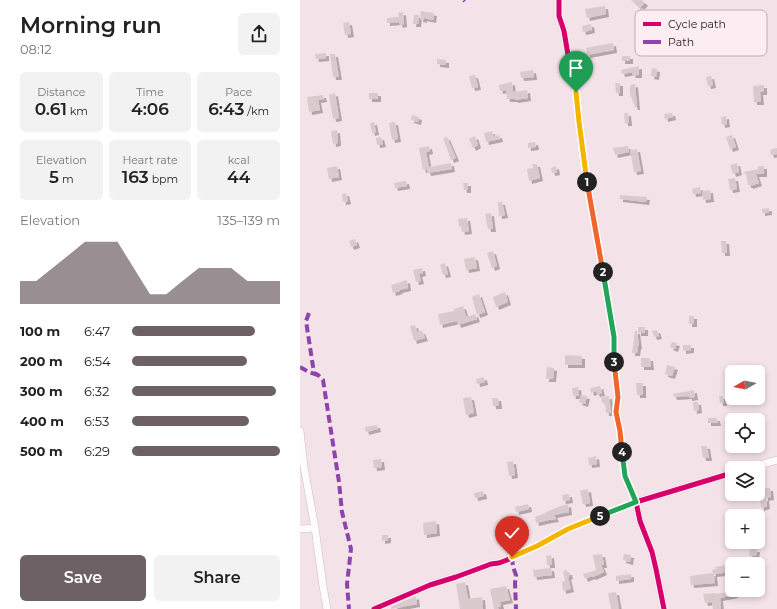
<!DOCTYPE html>
<meta charset="utf-8">
<style>
:root{--surface:#fff;--page:#f2f2f2;--text:#222;--muted:#767676;--accent:#6e6165}
body{margin:0;font-family:Montserrat,sans-serif;background:var(--page);color:var(--text);height:100vh;display:flex;flex-direction:column;font-size:15px;white-space:nowrap}
*{box-sizing:border-box;margin:0}
p{font-size:13px;color:var(--muted)}
.icon{flex:none;width:22px;height:22px;fill:none;stroke:currentColor;stroke-width:2;stroke-linecap:round;stroke-linejoin:round}
.map{position:relative;flex:1;overflow:hidden}
.panel{display:flex;flex-direction:column;background:var(--surface);width:300px}
.panel>*{flex:none}
.needle{width:26px;rotate:261deg}
.fabs{position:absolute;left:425px;top:365px;display:grid;gap:8px}
.fabs a{display:grid;place-items:center;width:40px;height:40px;border-radius:6px;background:var(--surface);box-shadow:0 2px 6px #0003;font-size:20px}
.pin{position:absolute;display:grid;place-items:center;width:34px;height:34px;color:#fff;margin:-41px -17px;border-radius:50% 50% 50% 0;rotate:-45deg;box-shadow:0 0 4px #0007}
.pin .icon{rotate:45deg}
.km{position:absolute;width:20px;height:20px;margin:-10px;border-radius:50%;background:#222;color:#fff;font-size:11px;line-height:20px;text-align:center}
.round{display:grid;place-items:center;flex:none;width:42px;height:42px;border-radius:6px;background:var(--page)}
.headline{display:flex;align-items:center;justify-content:space-between;height:68px;padding:0 20px}
h1{font-size:22px;font-weight:600;line-height:30px}
.stats{display:grid;grid-template-columns:repeat(3,1fr);gap:6px;height:68px;padding:4px 20px}
.stats div{display:grid;align-content:center;border-radius:6px;background:var(--page);text-align:center}
.stats b{font-size:17px;font-weight:600}
.stats small{font-size:11px;font-weight:400}
.stats p{font-size:11px}
.chart{height:112px;padding:8px 20px}
.chart p{display:flex;justify-content:space-between}
.chart svg{width:100%;height:72px;margin-top:4px;fill:var(--accent);opacity:.7}
.action{display:flex;gap:8px;margin-top:auto;padding:8px 20px}
.action a{flex:1;height:46px;border-radius:6px;background:var(--accent);color:#fff;font-size:16px;font-weight:600;line-height:46px;text-align:center}
.action a+a{background:var(--page);color:var(--text)}
ul{padding:0 20px;list-style:none;font-size:13px}
li{display:grid;grid-template-columns:64px 48px 1fr;align-items:center;height:30px}
li i{height:10px;border-radius:5px;background:var(--accent)}
main{display:flex;flex:1;min-height:0}
.map>svg:first-child{display:block}
.building{fill:#d9cbcd;filter:url(#shadow)}
.lines{fill:none;stroke-linecap:round;stroke-linejoin:round}
.minor-casing{stroke:#cdbfc4;stroke-width:8}
.minor{stroke:#fdfbfc;stroke-width:7}
.quiet{stroke:#8e44ad;stroke-width:4;stroke-dasharray:8 4;stroke-linecap:butt}
.cycleway-casing{stroke:#fbedf2;stroke-width:8}
.cycleway{stroke:#d6006c;stroke-width:5}
.split-1-casing{stroke:#fff;stroke-width:8}
.split-2-casing{stroke:#fff;stroke-width:8}
.split-3-casing{stroke:#fff;stroke-width:8}
.split-4-casing{stroke:#fff;stroke-width:8}
.split-5-casing{stroke:#fff;stroke-width:8}
.split-6-casing{stroke:#fff;stroke-width:8}
.split-1{stroke:#f5b400;stroke-width:5}
.split-2{stroke:#f0652b;stroke-width:5}
.split-3{stroke:#22a559;stroke-width:5}
.split-4{stroke:#f0652b;stroke-width:5}
.split-5{stroke:#22a559;stroke-width:5}
.split-6{stroke:#f5b400;stroke-width:5}
.key{fill:#fbedf2;stroke:#bbaeb3;stroke-width:1}
.key-label{font-size:11px;fill:#271b1f}
</style>
<main>
<section class="panel">
<div class="headline"><div><h1>Morning run</h1><p>08:12</p></div><a class="round"><svg class="icon" aria-label="share" viewBox="0 0 24 24"><path d="M12 15V3M7 8l5-5 5 5M5 13v7h14v-7"/></svg></a></div>
<div class="stats">
<div><p>Distance</p><b>0.61<small> km</small></b></div>
<div><p>Time</p><b>4:06</b></div>
<div><p>Pace</p><b>6:43<small> /km</small></b></div>
</div>
<div class="stats">
<div><p>Elevation</p><b>5<small> m</small></b></div>
<div><p>Heart rate</p><b>163<small> bpm</small></b></div>
<div><p>kcal</p><b>44</b></div>
</div>
<div class="chart"><p><span>Elevation</span>135–139 m</p>
<svg viewBox="0 0 160 44" preserveAspectRatio="none"><path d="M0 44V30L10 30L20 22L30 14L40 6L50 6L60 6L70 22L80 38L90 38L100 30L110 22L120 22L130 22L140 30L150 30L160 30V44z"/></svg>
</div>
<ul>
<li><b>100 m</b>6:47<i style="width:83%"></i></li>
<li><b>200 m</b>6:54<i style="width:78%"></i></li>
<li><b>300 m</b>6:32<i style="width:97%"></i></li>
<li><b>400 m</b>6:53<i style="width:79%"></i></li>
<li><b>500 m</b>6:29<i style="width:100%"></i></li>
</ul>
<div class="action"><a>Save</a><a>Share</a></div>
</section>
<div class="map">
<svg width="477" height="609" viewBox="0 0 477 609">
<defs>
<filter id="shadow"><feDropShadow dx="3" dy="3" stdDeviation="0" flood-color="#0004"/></filter>
</defs>
<rect width="100%" height="100%" fill="#f3e2e8"/>
<!-- building -->
<g class="building">
<path d="M331,0H342L345,3L340,8Z"/>
<path d="M305,6L306,14L287,18L285,9Z"/>
<path d="M342,8L348,13L344,17L338,12Z"/>
<path d="M121,11L134,13L133,20L124,18V20L120,19Z"/>
<path d="M103,12L104,24L100,25L99,22L87,23V18L99,17L98,13Z"/>
<path d="M114,15H119L118,24H113Z"/>
<path d="M49,22L51,34L45,35L43,23Z"/>
<path d="M291,24L292,30L283,32L282,26Z"/>
<path d="M313,43L314,50L287,55L286,48Z"/>
<path d="M26,53V58L16,59L15,54Z"/>
<path d="M30,54H35L39,77H33Z"/>
<rect x="322" y="56" width="8" height="5"/>
<path d="M137,59L146,60V65L137,64Z"/>
<path d="M339,66V75H332L333,72L322,74L321,70Z"/>
<path d="M352,68L357,69L356,77L351,76Z"/>
<path d="M233,70L234,77L221,78L220,72Z"/>
<path d="M175,75L178,87L172,88L169,76Z"/>
<path d="M411,76L413,85L408,86L406,77Z"/>
<path d="M212,82L213,92L227,90L228,98L215,100V99H207L206,90L200,91L199,85Z"/>
<path d="M315,83H320V93H316Z"/>
<path d="M335,84L337,107H335L330,94V85Z"/>
<path d="M464,85V92H460L461,102H454L453,86Z"/>
<path d="M35,93L39,118L33,119L29,95Z"/>
<rect x="69" y="93" width="9" height="6"/>
<path d="M23,95L24,99L18,100L20,110L9,112L7,97Z"/>
<path d="M324,113H328L329,123H325Z"/>
<path d="M372,113L373,117L365,119L364,114Z"/>
<path d="M112,115L119,117L118,122L111,120Z"/>
<path d="M426,116L427,124L422,125L421,117Z"/>
<path d="M74,122L76,132L72,133L70,123Z"/>
<path d="M95,122L98,139L92,140L89,123Z"/>
<path d="M37,130L38,143L33,144L31,131Z"/>
<path d="M192,131L193,136L199,135L200,139L186,142L184,133Z"/>
<path d="M432,135L436,147L430,149L426,137Z"/>
<path d="M175,136L178,145L173,148L169,139Z"/>
<path d="M81,137L83,144L77,145L76,138Z"/>
<path d="M147,137L156,158L151,160L143,138Z"/>
<path d="M235,142L236,147L228,148V143Z"/>
<path d="M129,146L130,151L126,152L129,167L151,163L152,169L128,173L127,169L123,170L119,148Z"/>
<path d="M328,146L329,152L315,155L313,148Z"/>
<path d="M477,148V154L471,155L470,150Z"/>
<path d="M337,149L341,171L334,172L330,150Z"/>
<path d="M437,163L439,172L433,174L430,165Z"/>
<path d="M232,164H237L240,178L229,181L227,169L233,168Z"/>
<path d="M37,166L39,177L29,179L27,168Z"/>
<path d="M256,166L257,172L252,173L251,168Z"/>
<path d="M458,166H464V174H456L459,183L450,186V185H448L446,174L444,173V172L458,169Z"/>
<path d="M435,178L437,189L430,190L428,179Z"/>
<path d="M106,181L107,186L95,188L94,183Z"/>
<path d="M163,183H168V190H164Z"/>
<path d="M400,187L401,193L393,194L392,189Z"/>
<path d="M410,190L411,199L403,200L402,191Z"/>
<path d="M46,193L48,201L43,202L42,194Z"/>
<path d="M320,195L347,197L346,202L320,199Z"/>
<path d="M198,202H202L205,215L199,216Z"/>
<path d="M469,208V212L462,213V209Z"/>
<path d="M191,213L193,229H188L185,214Z"/>
<path d="M167,218L169,231L162,232L161,226L159,227L158,219Z"/>
<path d="M55,239L57,245L51,247L49,241Z"/>
<path d="M421,241H426L427,253H422Z"/>
<path d="M193,251L197,266L192,268L187,253Z"/>
<path d="M175,257L177,268L166,270L164,259Z"/>
<path d="M145,263L148,274L143,275L140,265Z"/>
<path d="M122,268L123,273L119,274L121,281L116,282L113,270Z"/>
<path d="M107,280L108,288L99,290L100,291L93,293L91,285Z"/>
<path d="M205,292L208,302L196,307L193,297Z"/>
<path d="M179,294L185,312L177,315L172,297Z"/>
<path d="M163,306L166,317L175,314L177,319L158,325L157,321L140,325L138,314L154,311V309Z"/>
<rect x="389" y="316" width="5" height="8"/>
<path d="M115,325L117,332L122,331L125,338L114,341L110,326Z"/>
<rect x="338" y="327" width="7" height="6"/>
<path d="M357,330L359,336L354,337L352,331Z"/>
<path d="M335,331H337L339,346H338L337,353H332Z"/>
<path d="M372,342L377,343L375,349L370,347Z"/>
<path d="M383,345H391V350L383,351Z"/>
<path d="M265,355L282,356V365H265Z"/>
<path d="M341,358H350L351,367H341Z"/>
<path d="M367,365L375,367L372,376L365,374Z"/>
<path d="M247,367L254,368L253,379H246Z"/>
<path d="M184,377L185,382L177,384L176,379Z"/>
<path d="M336,383H343V395H337Z"/>
<path d="M300,386L302,393L297,394L296,391L291,393L290,388Z"/>
<path d="M278,387L279,396H273L272,388Z"/>
<path d="M394,390L395,397L389,398V396L374,397L373,394Z"/>
<path d="M281,395L287,396L285,404L279,402Z"/>
<path d="M309,396L311,413H306L305,403H302L301,397Z"/>
<path d="M419,396H423L424,403H420Z"/>
<path d="M171,397L174,413L166,415L163,398Z"/>
<path d="M192,398H198L199,406H193Z"/>
<path d="M393,402H398L399,410L394,411Z"/>
<path d="M408,418H417L418,423H408Z"/>
<path d="M77,425L78,429L66,432L65,427Z"/>
<path d="M401,446H407L409,458H403Z"/>
<path d="M296,456L297,464L289,465L288,458Z"/>
<path d="M81,459L82,467L74,468L73,460Z"/>
<path d="M213,461L215,475L209,476L207,462Z"/>
<path d="M464,488H470L471,497L465,498Z"/>
<path d="M288,489L290,503L283,504L280,491Z"/>
<path d="M183,491L184,496L175,498L174,493Z"/>
<path d="M269,494L270,500L263,501L262,495Z"/>
<path d="M466,498L467,506L461,508L460,499Z"/>
<path d="M228,504L229,509L216,512L215,507Z"/>
<path d="M268,504L269,512L254,515L256,519L249,520L236,523L235,517L246,513V512L258,507Z"/>
<path d="M207,519L209,527L204,528L202,520Z"/>
<path d="M136,521L137,533L124,535L123,523Z"/>
<path d="M82,535H88V540L82,541Z"/>
<path d="M450,549H457L456,556H449Z"/>
<path d="M302,554L304,565H301L304,572L293,577L292,576L285,579L283,574L296,570L293,555Z"/>
<path d="M324,554L331,555L330,562L323,560Z"/>
<path d="M251,555L252,565H247L246,556Z"/>
<path d="M432,564V572L414,574L415,583L391,585L390,576L413,573L412,570L416,569L415,567Z"/>
<path d="M251,568L252,575L234,577L233,570Z"/>
<path d="M267,570V572H269L270,576L268,577L271,589L263,591L262,582L265,581L263,571Z"/>
<path d="M331,574V579L316,581V576Z"/>
<path d="M165,582L168,599L182,597L183,609H160L156,584Z"/>
<path d="M206,586L210,600L200,602L201,606L199,607V609H194L190,589Z"/>
<path d="M434,591L435,595L420,598L421,609H413L412,602L405,603L403,594L416,593V594Z"/>
<path d="M316,592L319,608V609H311L308,593Z"/>
<path d="M116,596L117,604L91,609V607Z"/>
</g>
<g class="lines">
<!-- minor casing -->
<g class="minor-casing">
<g id="minor">
<path d="M259,0V16L264,31L268,55L276,92L283,156L291,205L302,263L314,337V359L318,397L316,412L320,431L325,476L336,502L340,521L352,552L356,569L364,609"/>
<path d="M0,431L4,467L15,528L23,586L27,609"/>
<path d="M449,468L477,460"/>
<path d="M0,529L15,528"/>
<path d="M74,609L130,585L156,577L191,564L199,563L207,560L237,546L268,529L336,502L432,473"/>
</g>
</g>
<!-- minor -->
<use href="#minor" class="minor"/>
<!-- quiet -->
<g class="quiet">
<path d="M164,0L165,1"/>
<path d="M9,313L6,321L14,373L18,375L23,380L39,482L42,512L51,549L47,584L49,609"/>
<path d="M0,367L9,372L18,375"/>
<path d="M212,557L213,567L216,575L215,583L216,609"/>
</g>
<!-- cycleway casing -->
<g class="cycleway-casing">
<g id="cycleway">
<path d="M259,0V16L264,31L268,55L276,92L283,156L291,205L302,263L314,337V359L318,397L316,412L320,431L325,476L336,502L340,521L352,552L356,569L364,609"/>
<path d="M74,609L130,585L156,577L191,564L199,563L207,560L237,546L268,529L336,502L432,473"/>
</g>
</g>
<!-- cycleway -->
<use href="#cycleway" class="cycleway"/>
</g>
<g class="lines">
<!-- split-1 casing -->
<g class="split-1-casing">
<path id="split-1" d="M276,92L279,122L287,182"/>
</g>
<!-- split-2 casing -->
<g class="split-2-casing">
<path id="split-2" d="M287,182L303,272"/>
</g>
<!-- split-3 casing -->
<g class="split-3-casing">
<path id="split-3" d="M303,272L314,337V362"/>
</g>
<!-- split-4 casing -->
<g class="split-4-casing">
<path id="split-4" d="M314,362L318,397L316,412L320,431L322,452"/>
</g>
<!-- split-5 casing -->
<g class="split-5-casing">
<path id="split-5" d="M300,516L336,502L325,476L322,452"/>
</g>
<!-- split-6 casing -->
<g class="split-6-casing">
<path id="split-6" d="M212,557L237,546L268,529L300,516"/>
</g>
<!-- split-1 -->
<use href="#split-1" class="split-1"/>
<!-- split-2 -->
<use href="#split-2" class="split-2"/>
<!-- split-3 -->
<use href="#split-3" class="split-3"/>
<!-- split-4 -->
<use href="#split-4" class="split-4"/>
<!-- split-5 -->
<use href="#split-5" class="split-5"/>
<!-- split-6 -->
<use href="#split-6" class="split-6"/>
</g>
<!-- legend -->
<rect x="335" y="10" width="132" height="46" rx="6" class="key"/>
<rect x="343" y="22" width="18" height="4" fill="#d6006c"/>
<rect x="343" y="40" width="18" height="4" fill="#8e44ad"/>
<g class="key-label">
<text x="368" y="28">Cycle path</text>
<text x="368" y="46">Path</text>
</g>
</svg>
<div class="fabs">
<a><svg class="needle" viewBox="-14 -14 28 28"><path d="M0-13l5 13h-10z" fill="#e53935"/><path d="M0 13l5-13h-10z" fill="#767676"/></svg></a>
<a><svg class="icon" aria-label="locate" viewBox="0 0 24 24"><circle cx="12" cy="12" r="6"/><path d="M12 2v4M12 18v4M2 12h4M18 12h4"/></svg></a>
<a><svg class="icon" aria-label="layers" viewBox="0 0 24 24"><path d="M12 4l9 5-9 5-9-5zM3 14l9 5 9-5"/></svg></a>
<a>+</a>
<a>−</a>
</div>
<div class="pin" style="left:276px;top:92px;background:#1e9e55"><svg class="icon" aria-label="arrive" viewBox="0 0 24 24"><path d="M6 21V4h12l-3 4 3 4H6"/></svg></div>
<div class="pin" style="left:212px;top:557px;background:#d93025"><svg class="icon" aria-label="check" viewBox="0 0 24 24"><path d="M5 12l5 5 9-10"/></svg></div>
<b class="km" style="left:287px;top:182px">1</b>
<b class="km" style="left:303px;top:272px">2</b>
<b class="km" style="left:314px;top:362px">3</b>
<b class="km" style="left:322px;top:452px">4</b>
<b class="km" style="left:300px;top:516px">5</b>
</div>
</main>
